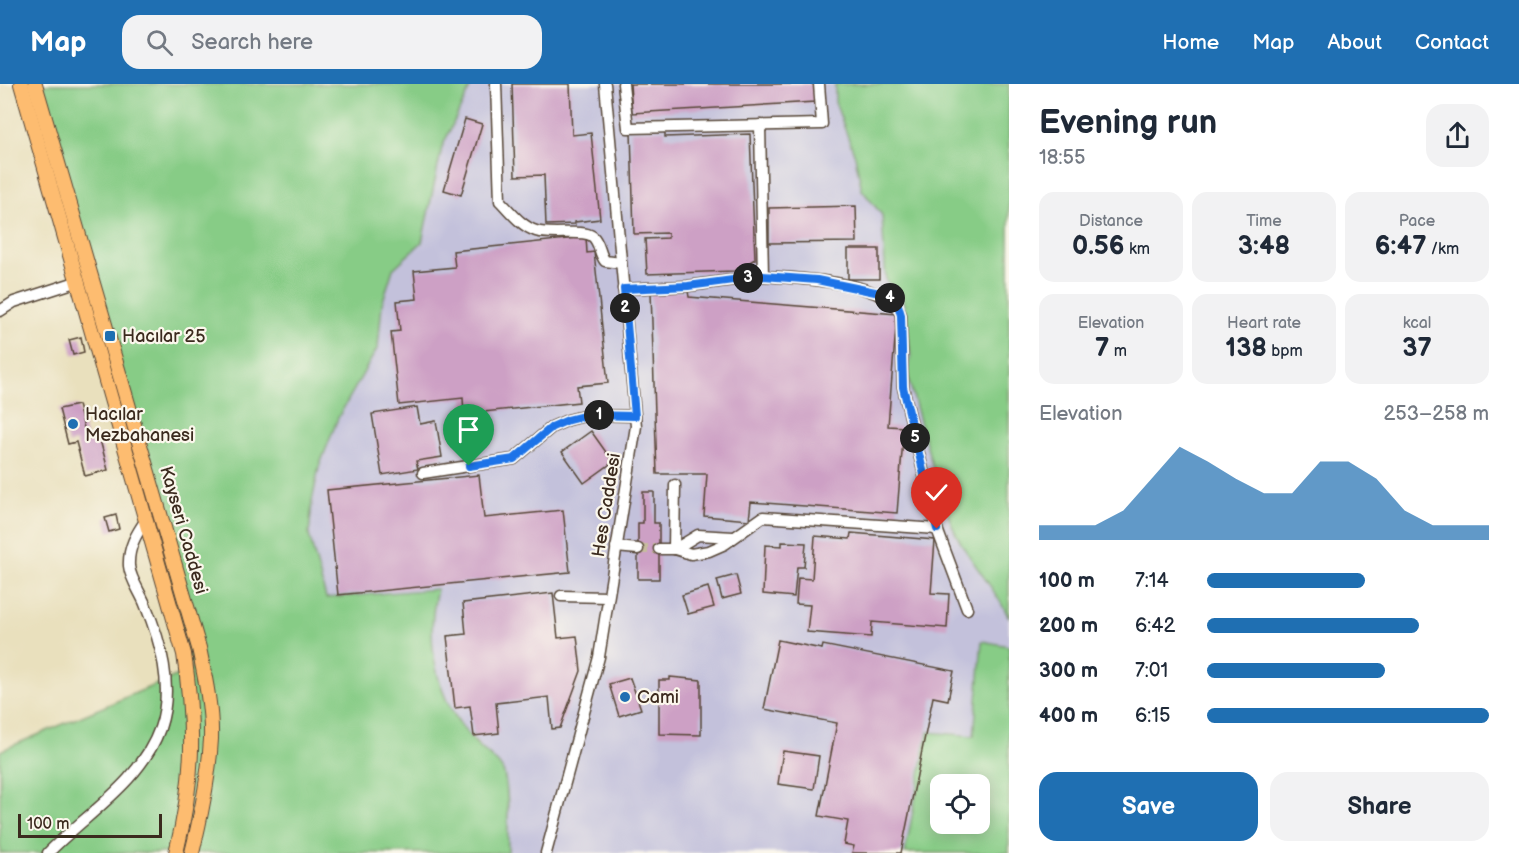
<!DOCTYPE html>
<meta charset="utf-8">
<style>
:root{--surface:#fff;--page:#f2f2f3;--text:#1f2937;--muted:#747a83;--accent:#1f6fb2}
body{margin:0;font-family:"Balsamiq Sans",sans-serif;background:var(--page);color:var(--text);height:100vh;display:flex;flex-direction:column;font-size:22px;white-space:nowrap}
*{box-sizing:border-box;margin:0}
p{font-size:20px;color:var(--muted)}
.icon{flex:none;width:33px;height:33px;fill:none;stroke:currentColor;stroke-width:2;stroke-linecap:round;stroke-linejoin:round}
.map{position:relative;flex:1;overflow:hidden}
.side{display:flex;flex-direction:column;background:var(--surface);width:510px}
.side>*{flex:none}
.fabs{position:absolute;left:930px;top:690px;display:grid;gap:12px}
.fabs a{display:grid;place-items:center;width:60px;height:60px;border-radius:12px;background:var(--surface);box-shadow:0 3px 15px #0003;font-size:30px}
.scale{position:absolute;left:18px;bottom:15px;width:144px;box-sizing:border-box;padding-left:6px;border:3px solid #3b2a1e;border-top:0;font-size:16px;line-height:21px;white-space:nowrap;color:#3b2a1e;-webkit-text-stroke:4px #fbf7ec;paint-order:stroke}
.pin{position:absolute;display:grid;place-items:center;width:51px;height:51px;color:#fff;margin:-62px -26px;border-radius:50% 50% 50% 0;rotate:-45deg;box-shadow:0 0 6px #0007}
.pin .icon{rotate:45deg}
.km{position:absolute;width:30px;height:30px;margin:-15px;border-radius:50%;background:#222;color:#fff;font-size:16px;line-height:30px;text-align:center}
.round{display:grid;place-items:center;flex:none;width:63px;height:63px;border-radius:18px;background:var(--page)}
.head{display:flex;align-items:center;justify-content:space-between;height:102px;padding:0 30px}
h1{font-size:33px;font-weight:700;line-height:45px}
.metrics{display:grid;grid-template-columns:repeat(3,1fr);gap:9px;height:102px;padding:6px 30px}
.metrics div{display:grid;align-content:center;border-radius:15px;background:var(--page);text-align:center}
.metrics b{font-size:26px;font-weight:700}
.metrics small{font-size:16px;font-weight:400}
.metrics p{font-size:16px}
.chart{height:168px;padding:12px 30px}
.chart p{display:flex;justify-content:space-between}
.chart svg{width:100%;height:108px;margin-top:6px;fill:var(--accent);opacity:.7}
.button{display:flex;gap:12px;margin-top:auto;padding:12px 30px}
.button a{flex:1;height:69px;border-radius:18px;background:var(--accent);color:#fff;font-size:24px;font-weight:700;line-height:69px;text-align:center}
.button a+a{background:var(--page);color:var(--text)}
ul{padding:0 30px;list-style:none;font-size:20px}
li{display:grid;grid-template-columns:96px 72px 1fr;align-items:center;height:45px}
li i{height:15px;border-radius:8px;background:var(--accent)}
header{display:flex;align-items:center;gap:36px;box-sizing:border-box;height:84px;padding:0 30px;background:var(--accent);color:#fff}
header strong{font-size:28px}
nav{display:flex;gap:33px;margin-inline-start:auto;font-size:21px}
.search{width:420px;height:54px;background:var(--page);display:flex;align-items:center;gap:15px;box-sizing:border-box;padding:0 21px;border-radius:18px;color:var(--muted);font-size:22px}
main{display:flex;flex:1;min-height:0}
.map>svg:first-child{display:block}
.industrial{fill:#c3c1db}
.green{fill:#87cc86;stroke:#617b52;stroke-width:1.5;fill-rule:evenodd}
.building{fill:#cda0c5}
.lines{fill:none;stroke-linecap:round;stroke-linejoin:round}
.minor-tunnel{stroke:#c6bc9d;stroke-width:10;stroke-dasharray:10 5;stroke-linecap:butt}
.minor-casing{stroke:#554536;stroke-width:13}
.major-casing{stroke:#554536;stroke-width:16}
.minor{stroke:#fff;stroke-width:10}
.major{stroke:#fdbc70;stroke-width:14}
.route-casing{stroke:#fff;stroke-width:12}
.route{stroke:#1a73e8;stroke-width:8}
.poi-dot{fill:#1f6fb2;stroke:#fbf7ec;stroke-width:2}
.labels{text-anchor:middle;stroke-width:4.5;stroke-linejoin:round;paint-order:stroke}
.poi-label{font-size:18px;fill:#3b2a1e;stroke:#fbf7ec;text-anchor:start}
.street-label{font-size:18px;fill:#3b2a1e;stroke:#fbf7ec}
</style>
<header>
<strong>Map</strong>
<div class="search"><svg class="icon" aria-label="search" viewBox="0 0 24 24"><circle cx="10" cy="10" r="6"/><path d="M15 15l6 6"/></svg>Search here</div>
<nav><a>Home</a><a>Map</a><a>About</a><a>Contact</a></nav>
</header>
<main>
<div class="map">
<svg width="1009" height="769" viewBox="0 0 1009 769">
<rect width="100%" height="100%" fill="#fbf7ec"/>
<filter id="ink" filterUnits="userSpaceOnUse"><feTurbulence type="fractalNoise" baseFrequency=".0167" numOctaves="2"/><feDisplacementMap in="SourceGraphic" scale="12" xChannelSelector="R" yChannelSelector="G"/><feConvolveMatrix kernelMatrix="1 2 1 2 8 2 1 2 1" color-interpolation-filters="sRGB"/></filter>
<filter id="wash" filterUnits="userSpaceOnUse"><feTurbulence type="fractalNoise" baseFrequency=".008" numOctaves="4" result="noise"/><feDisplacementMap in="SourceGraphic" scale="24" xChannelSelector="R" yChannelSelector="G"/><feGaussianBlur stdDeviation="1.35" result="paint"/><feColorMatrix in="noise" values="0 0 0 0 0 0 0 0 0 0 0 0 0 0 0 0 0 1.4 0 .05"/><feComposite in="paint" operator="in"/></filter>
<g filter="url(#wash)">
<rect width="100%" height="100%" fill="#e9e0bd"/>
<!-- industrial -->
<path class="industrial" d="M472,0H835V18L855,72L862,106L882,131L886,197L902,209L911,272L907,290L950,437L973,477L1001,517L1009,534V562L982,558L974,653L928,648L905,769H508L504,688L463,643L449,621L438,593L431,549L437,505L326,514L309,451L312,417L319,383L338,334L378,263L382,220L393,185L422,158L442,63Z"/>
<!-- green -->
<g class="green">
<path d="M24,0H472L442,63L422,158L393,185L382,220L378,263L338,334L319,383L312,417L309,451L326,514L437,505C425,559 435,614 473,656C481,666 501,678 504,690C510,712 507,746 508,769H0V667L192,585L150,427Z"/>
<path d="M835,0H1009V534C993,499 963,472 950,436C932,389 921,338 907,290L911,272L902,209L886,197L882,131L862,106L855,72L835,18Z"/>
<path d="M982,557L1009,562V769H905L928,648L974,652ZM940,700H980V740H940Z"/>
</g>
<g id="blocks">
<!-- building -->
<g class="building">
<path d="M512,0H570L572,51L591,49L600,135L575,138V140L546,141L544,91L515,92Z"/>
<path d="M630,0H814L815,18L632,29Z"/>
<path d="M465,35L482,40L461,111L444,106Z"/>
<path d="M665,46V53L750,50L755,175L734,187L647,190L645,155L668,154V149L634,150L631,47Z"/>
<path d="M856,122L857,158L769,159V124Z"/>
<path d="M586,153L587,169L594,168L608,299L577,302L579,318L464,330L463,314L399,321L391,248L400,247L397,217L417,215L414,187L455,183L453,167Z"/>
<rect x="848" y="165" width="31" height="30"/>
<path d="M688,207L689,213L897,230L888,342L904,343L897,429L751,418L749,436L704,432L707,390H657L651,208Z"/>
<path d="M81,253L84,268L73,271L69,256Z"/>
<path d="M78,321L87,355L99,352L108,386L85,392L76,358L68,360L59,325Z"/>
<path d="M417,323L420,340L436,337L442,373L416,377L418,385L382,391L372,330Z"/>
<path d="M591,347L613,378L584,399L562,368Z"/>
<path d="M479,391L484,434L563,426L570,488L338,511L327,406Z"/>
<path d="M643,408H654V439H659V495H638V439H643Z"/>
<path d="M116,431L119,445L109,448L105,434Z"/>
<path d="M851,449L935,456L931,509L949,510L947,544L872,538L871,553L807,548L810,521L796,520L798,494L812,495L815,452L850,455Z"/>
<path d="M782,458L806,459L804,483H797L794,513L763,510L765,461L782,462Z"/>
<path d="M736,491L741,510L722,515L717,496Z"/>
<path d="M708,503L714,523L688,530L682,511Z"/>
<path d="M553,509L558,554L577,552L581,587L560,644L552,645L549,613L496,619L499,649L474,652L470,622L455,624L447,552L466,550L463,519Z"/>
<path d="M778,556L822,565L823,561L954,587L948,616L933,613L901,769H852L854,762L844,760L848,737L819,732L837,639L764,625Z"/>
<path d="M670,593L701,596V651L659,650V596H670Z"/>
<path d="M630,594L641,625L619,632L609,600Z"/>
<path d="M783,667L819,672L814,705L778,700Z"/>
</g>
</g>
</g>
<g filter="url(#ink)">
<use href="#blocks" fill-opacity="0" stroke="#554536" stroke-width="1.5"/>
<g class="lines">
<!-- minor-tunnel -->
<path class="minor-tunnel" d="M638,465H659"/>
<!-- minor casing -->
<g class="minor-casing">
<g id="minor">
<path d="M496,0L500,117C511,128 521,142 536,147C551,152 582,145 592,152C600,158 599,170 605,177L621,179"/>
<path d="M623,0L628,44L822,40L819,0"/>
<path d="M763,192C796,194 890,197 901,231L903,303L937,445"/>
<path d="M623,205L688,202L763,192L760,41"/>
<path d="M0,227L14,218L79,197"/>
<path d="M423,389L514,375L552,343L568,336L588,331L635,332"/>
<path d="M616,463L638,465"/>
<path d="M659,465H675L691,470L709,467L725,460L763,433L937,445L967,525"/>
<path d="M674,465L675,401"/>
<path d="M675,465L698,451L733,453"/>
<path d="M561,512L608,513"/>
<path d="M48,769C86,730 141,698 160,644C174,603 161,558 145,520C140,508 130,494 129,482C128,464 136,450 146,436"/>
<path d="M546,769L599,573L636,342L605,0"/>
</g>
</g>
<!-- major casing -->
<g class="major-casing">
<g id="major">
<path d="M21,0L184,570C195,644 194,696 176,769"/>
<path d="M35,0L199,564C205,593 212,625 211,655C209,693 201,732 192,769"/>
</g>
</g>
<!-- minor -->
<use href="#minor" class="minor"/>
<!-- major -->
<use href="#major" class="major"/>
</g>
</g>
<g class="lines" filter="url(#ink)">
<!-- route casing -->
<g class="route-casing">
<path id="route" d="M469,382L514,375L552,343L568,336L588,331L635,332L624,205L688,202L763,192L817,196L880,209L898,221L901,231L903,303L937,445"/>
</g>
<!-- route -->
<use href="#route" class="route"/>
</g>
<!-- markers -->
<g class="poi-dot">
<rect x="104" y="246" width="12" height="12" rx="3"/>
<circle cx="73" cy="340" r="6"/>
<circle cx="625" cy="613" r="6"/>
</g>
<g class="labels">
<!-- poi labels -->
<g class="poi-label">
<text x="122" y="258">Hacılar 25</text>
<text x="85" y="336">Hacılar<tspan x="85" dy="21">Mezbahanesi</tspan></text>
<text x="637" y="619">Cami</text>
</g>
<!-- street labels -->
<g class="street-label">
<text transform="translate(606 421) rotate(-81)" y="6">Hes Caddesi</text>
<text transform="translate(184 446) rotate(74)" y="6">Kayseri Caddesi</text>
</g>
</g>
</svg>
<div class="fabs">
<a><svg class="icon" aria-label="locate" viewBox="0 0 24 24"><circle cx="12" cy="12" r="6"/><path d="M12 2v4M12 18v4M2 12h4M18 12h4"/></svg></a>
</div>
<div class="scale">100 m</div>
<div class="pin" style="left:469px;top:382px;background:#1e9e55"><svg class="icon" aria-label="arrive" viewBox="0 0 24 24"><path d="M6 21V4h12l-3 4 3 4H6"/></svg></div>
<div class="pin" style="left:937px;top:445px;background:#d93025"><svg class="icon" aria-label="check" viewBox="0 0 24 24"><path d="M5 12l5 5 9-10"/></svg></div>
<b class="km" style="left:599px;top:331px">1</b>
<b class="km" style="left:625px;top:224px">2</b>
<b class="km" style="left:748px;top:194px">3</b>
<b class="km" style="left:890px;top:214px">4</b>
<b class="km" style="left:915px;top:354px">5</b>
</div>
<section class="side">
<div class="head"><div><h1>Evening run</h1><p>18:55</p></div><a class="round"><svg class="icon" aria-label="share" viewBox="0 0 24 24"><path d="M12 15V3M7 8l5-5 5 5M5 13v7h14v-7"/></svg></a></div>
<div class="metrics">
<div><p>Distance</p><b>0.56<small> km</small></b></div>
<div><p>Time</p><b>3:48</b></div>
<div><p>Pace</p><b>6:47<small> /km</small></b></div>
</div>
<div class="metrics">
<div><p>Elevation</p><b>7<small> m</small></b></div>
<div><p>Heart rate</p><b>138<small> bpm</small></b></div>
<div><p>kcal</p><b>37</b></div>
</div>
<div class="chart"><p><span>Elevation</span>253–258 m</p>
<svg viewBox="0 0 160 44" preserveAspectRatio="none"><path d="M0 44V38L10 38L20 38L30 32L40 19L50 6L60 12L70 19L80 25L90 25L100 12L110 12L120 19L130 32L140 38L150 38L160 38V44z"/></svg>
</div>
<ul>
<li><b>100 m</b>7:14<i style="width:56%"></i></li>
<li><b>200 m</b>6:42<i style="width:75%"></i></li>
<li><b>300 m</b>7:01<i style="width:63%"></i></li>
<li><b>400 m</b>6:15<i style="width:100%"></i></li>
</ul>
<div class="button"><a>Save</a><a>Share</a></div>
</section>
</main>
